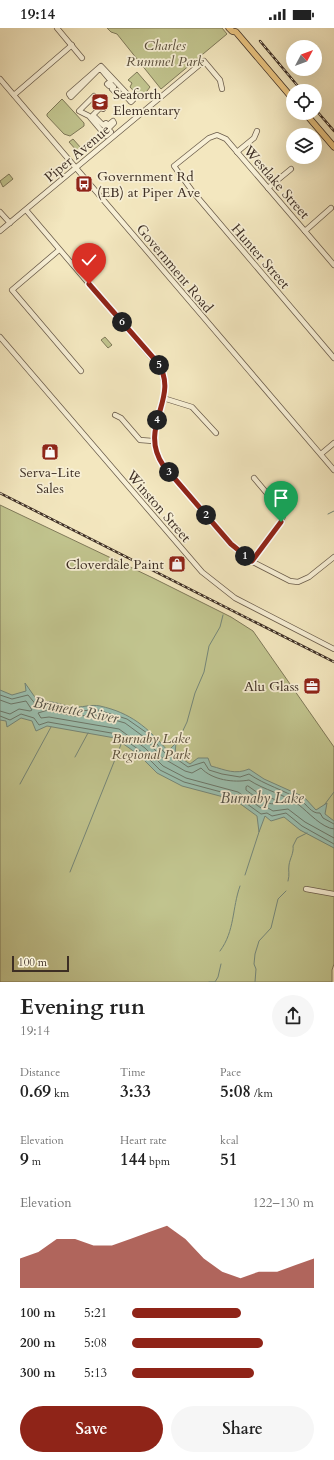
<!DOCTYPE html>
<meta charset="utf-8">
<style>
:root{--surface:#fff;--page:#f6f6f6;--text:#222;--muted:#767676;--accent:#8f2418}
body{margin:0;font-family:Cardo,serif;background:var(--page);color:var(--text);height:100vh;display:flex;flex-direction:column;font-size:15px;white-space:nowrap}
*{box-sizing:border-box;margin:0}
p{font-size:13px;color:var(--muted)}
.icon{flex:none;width:22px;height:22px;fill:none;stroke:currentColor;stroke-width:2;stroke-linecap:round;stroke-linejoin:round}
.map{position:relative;height:954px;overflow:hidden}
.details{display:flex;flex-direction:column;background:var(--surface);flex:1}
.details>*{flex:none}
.needle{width:26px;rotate:49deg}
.tools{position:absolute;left:286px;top:12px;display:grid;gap:8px}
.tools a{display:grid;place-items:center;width:36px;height:36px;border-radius:50%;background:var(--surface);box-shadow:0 4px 16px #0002;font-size:20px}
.scale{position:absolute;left:12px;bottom:10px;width:57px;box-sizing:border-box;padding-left:4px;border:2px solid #3d2e24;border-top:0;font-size:11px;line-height:14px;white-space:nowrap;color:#3d2e24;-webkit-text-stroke:3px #f7efd5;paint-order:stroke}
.pin{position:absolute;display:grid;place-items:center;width:34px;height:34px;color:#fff;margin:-41px -17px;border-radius:50% 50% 50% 0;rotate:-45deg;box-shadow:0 0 4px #0007}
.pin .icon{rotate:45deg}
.km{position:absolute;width:20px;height:20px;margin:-10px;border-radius:50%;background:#222;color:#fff;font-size:11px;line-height:20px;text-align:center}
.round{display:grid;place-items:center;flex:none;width:42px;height:42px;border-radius:21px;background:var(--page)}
.summary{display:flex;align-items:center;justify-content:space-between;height:68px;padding:0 20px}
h1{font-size:22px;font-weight:800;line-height:30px}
.stats{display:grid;grid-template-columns:repeat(3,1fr);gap:6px;height:68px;padding:4px 20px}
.stats div{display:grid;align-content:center}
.stats b{font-size:17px;font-weight:800}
.stats small{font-size:11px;font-weight:400}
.stats p{font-size:11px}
.chart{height:112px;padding:8px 20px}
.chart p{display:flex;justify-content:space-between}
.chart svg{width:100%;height:72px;margin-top:4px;fill:var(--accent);opacity:.7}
.cta{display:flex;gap:8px;margin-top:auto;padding:8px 20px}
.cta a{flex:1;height:46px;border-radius:24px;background:var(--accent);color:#fff;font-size:16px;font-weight:800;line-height:46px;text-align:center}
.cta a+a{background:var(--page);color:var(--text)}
ul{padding:0 20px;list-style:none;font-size:13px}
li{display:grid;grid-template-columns:64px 48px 1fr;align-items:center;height:30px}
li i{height:10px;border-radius:5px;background:var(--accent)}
.status{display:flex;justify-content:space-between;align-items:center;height:28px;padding:0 20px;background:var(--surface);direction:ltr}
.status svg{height:11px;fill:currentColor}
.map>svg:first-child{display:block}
.green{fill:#c1c48e;stroke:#7f7959}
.water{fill:#9bc0b0;stroke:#758678}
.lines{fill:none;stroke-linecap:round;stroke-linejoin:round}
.shore{stroke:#6c776a;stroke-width:1}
.stream{stroke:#758678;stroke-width:1}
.minor-casing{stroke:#6a5c4b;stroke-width:6}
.major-casing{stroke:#3d2e24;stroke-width:7}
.minor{stroke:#f7efd5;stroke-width:4.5}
.major{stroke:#eac480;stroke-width:5.5}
.rail-casing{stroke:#3d2e24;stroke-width:2.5}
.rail{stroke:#f7efd5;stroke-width:1;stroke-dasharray:3;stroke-linecap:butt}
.route-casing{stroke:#fff;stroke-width:8}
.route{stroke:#8f2418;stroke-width:5}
.labels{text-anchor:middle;stroke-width:3.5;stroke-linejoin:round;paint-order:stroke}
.park-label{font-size:14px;font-style:italic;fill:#574c39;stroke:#f7efd5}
.poi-label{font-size:14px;fill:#3d2e24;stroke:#f7efd5;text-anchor:start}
.street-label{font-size:14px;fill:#3d2e24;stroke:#f7efd5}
.water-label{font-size:15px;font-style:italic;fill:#545247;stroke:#f7efd5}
</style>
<div class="status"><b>19:14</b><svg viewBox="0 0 49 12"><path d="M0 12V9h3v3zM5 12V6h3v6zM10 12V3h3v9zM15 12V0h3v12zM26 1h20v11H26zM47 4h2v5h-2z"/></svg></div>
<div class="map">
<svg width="334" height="954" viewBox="0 0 334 954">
<rect width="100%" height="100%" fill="#f3e7bf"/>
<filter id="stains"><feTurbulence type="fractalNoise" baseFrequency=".005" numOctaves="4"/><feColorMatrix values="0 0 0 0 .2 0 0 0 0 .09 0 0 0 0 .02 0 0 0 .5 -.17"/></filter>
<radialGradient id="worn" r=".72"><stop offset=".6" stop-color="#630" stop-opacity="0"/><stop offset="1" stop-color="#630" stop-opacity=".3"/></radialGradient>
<!-- green -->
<g class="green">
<path d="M107,0H222L227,6L161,61L117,6L111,4Z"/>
<path d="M137,44L150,59L141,71L130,59L132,55L128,52Z"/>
<path d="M62,71L84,95V98L70,108L64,106L47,88V86Z"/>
<path d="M73,111L81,120L77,123L69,114Z"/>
<path d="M9,146L13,151L3,159L0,153Z"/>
<path d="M105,309L112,317L108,320L101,312Z"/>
<path d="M0,477L153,550L231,589L253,603L334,719V936L332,942V954H0Z"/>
</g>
<!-- water -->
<path class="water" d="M25,655L39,675C51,671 60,677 72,679C81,680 91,676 100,678C131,685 147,699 168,723L176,715L175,726L190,736L198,730H208L211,738C226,742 235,747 249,741L264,751L304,769L316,782L327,775L325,786L334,793V820L300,802L284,789L271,793L265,788L259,804L257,788L235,772L182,758L157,745L139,727L115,710L47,698L36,703L32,693L21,690L7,699L6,693L0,692V662L12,667L26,663Z"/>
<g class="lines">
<!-- shore -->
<g class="shore">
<path d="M0,667L12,671L28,667L38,679L47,677L73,683L98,682L127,691L147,705L165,725L171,727L188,739L204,734L209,742L222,746L240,749L249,746C265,757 284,762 300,772C307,776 311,786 320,785L323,790L334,796"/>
<path d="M0,672L11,676L26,673L32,682L30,683L19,681L10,686L0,683"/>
<path d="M0,688L10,692L21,686L34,690L39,697L48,694L117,706L142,724L160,742L184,754L236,768L261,786L267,785L272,788L286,785L302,798L334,816"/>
<path d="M248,758L258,765L276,772L277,775C268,779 253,767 246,762V759Z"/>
<path d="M334,801C322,800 308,784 299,777C284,766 264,762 249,752C234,755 212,752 201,740L192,745L185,743L161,729L144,709L125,695L97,687L73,688L48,682L38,685L41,690L49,689L119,701L145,720L163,738L186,750L238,764L261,780H268L273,783L288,781L305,794L334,810"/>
</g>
<!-- stream -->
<g class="stream">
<path d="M328,486L334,483"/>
<path d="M177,715L187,694L195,665L204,644L209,618L220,599L223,587"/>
<path d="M75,729L88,705"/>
<path d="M20,756L51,699"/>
<path d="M325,776L334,764"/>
<path d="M70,844L122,714"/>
<path d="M245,847L259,804"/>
<path d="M288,853C290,846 288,843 289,837C290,830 294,825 293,818L297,810L307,805"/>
<path d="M220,923C235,903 232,880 240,858"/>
<path d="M209,954H215L218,949L221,936"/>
<path d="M255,954L256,941L254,936L255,926L259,913L271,900L278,871L286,863"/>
</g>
<!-- minor casing -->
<g class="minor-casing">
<g id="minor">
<path d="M57,0L82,30"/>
<path d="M101,38L133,72L131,74L126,68L122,69L119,66L118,67L112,61L114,59L111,56L109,58L107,56L111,53L100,40L71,69L69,66Z"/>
<path d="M0,51L334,442"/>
<path d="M14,67L72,17"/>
<path d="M94,68L103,81L101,79L93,87L103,97L106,95L108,97L113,93L114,95L108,101L111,104L106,108L89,88L79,83Z"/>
<path d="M237,124L254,110L257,103"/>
<path d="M268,160L291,141"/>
<path d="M26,182L159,338C178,373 138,400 163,437L231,516L251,533L290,553L298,554L309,549L334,529"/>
<path d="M0,184L10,195"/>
<path d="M0,203L204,33L220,52L222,61"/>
<path d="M305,203L331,180"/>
<path d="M59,222L12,262L81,343"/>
<path d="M334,237L226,111L217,107L209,110L174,138L193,164L334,330"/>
<path d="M0,309L202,544L235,570L334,621"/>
<path d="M163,370L192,379L216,405"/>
<path d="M115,387L121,390L140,412L153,413"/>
<path d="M321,426L334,415"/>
<path d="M251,533L281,494L283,488L281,482L254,450"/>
<path d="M306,861L334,866"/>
</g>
</g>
<!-- major casing -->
<g class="major-casing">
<g id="major">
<path d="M229,0L232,3L236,4L293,71"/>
<path d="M305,85L334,119"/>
</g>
</g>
<!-- minor -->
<use href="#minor" class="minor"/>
<!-- major -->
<use href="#major" class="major"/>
<!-- rail casing -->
<g class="rail-casing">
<g id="rail">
<path d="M260,13L302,63"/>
<path d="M315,81L334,103"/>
<path d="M0,465L334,634"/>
</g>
</g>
<!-- rail -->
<use href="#rail" class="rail"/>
</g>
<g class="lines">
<!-- route casing -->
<g class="route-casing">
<path id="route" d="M89,256L157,334C182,369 137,398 163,437L231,516L252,533L281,494"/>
</g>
<!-- route -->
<use href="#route" class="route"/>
</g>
<!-- icons -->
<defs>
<g id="school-square" transform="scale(0.9)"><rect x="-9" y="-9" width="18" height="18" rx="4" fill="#8f2418" stroke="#f7efd5"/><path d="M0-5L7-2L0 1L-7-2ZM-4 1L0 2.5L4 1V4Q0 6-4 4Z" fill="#fff"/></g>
<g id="bus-square" transform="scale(0.9)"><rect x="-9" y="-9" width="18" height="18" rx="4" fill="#8f2418" stroke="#f7efd5"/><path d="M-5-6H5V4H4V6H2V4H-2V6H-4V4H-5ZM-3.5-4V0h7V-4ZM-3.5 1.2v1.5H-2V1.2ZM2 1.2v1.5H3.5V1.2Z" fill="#fff"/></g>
<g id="shop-square" transform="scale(0.9)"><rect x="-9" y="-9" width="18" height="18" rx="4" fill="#8f2418" stroke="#f7efd5"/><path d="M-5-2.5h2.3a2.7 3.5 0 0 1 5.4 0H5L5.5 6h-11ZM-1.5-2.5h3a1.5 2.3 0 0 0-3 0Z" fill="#fff"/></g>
<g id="office-square" transform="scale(0.9)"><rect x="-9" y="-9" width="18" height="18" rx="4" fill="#8f2418" stroke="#f7efd5"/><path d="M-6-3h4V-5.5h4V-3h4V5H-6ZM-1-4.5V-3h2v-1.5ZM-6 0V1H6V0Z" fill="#fff"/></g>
</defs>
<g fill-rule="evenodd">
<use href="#school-square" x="100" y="74"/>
<use href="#bus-square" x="84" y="156"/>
<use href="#shop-square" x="50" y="424"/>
<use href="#shop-square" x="177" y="536"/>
<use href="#office-square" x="312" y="658"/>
</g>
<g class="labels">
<!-- park labels -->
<g class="park-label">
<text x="165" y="22">Charles<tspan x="165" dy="16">Rummel Park</tspan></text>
<text x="151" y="715">Burnaby Lake<tspan x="151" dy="16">Regional Park</tspan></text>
</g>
<!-- poi labels -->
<g class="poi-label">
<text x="113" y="71">Seaforth<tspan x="113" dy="16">Elementary</tspan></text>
<text x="97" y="153">Government Rd<tspan x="97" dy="16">(EB) at Piper Ave</tspan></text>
<text x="50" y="449" text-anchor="middle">Serva-Lite<tspan x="50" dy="16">Sales</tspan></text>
<text x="164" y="541" text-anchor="end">Cloverdale Paint</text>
<text x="299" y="663" text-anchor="end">Alu Glass</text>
</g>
<!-- street labels -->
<g class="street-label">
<text transform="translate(77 125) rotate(-40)" y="5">Piper Avenue</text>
<text transform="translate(277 154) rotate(49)" y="5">Westlake Street</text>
<text transform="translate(261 228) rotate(49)" y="5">Hunter Street</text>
<text transform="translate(175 240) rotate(50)" y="5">Government Road</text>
<text transform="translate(159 478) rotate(49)" y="5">Winston Street</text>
</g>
<!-- water labels -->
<g class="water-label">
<text transform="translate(76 682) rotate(11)" y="5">Brunette River</text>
<text x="262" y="775">Burnaby Lake</text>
</g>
</g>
<rect width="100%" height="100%" filter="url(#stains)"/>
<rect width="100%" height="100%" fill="url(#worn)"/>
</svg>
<div class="tools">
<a><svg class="needle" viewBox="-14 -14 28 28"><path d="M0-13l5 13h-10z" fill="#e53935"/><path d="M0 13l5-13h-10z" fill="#767676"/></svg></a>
<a><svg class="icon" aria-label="locate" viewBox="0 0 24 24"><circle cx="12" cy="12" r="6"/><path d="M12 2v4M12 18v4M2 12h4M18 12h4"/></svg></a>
<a><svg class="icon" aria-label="layers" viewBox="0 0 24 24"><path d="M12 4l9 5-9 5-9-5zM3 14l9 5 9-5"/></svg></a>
</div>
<div class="scale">100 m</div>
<div class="pin" style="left:281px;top:494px;background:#1e9e55"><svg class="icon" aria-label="arrive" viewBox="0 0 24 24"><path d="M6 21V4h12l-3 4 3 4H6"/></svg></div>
<div class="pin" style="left:89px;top:256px;background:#d93025"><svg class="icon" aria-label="check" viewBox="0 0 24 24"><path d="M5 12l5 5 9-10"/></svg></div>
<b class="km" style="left:245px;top:528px">1</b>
<b class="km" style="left:206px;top:487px">2</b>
<b class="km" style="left:169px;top:444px">3</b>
<b class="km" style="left:157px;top:392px">4</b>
<b class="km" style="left:159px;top:337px">5</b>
<b class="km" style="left:122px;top:294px">6</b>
</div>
<section class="details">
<div class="summary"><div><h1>Evening run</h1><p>19:14</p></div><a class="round"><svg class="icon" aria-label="share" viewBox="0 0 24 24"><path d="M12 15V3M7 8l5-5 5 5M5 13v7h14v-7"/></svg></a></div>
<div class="stats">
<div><p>Distance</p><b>0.69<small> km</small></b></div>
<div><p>Time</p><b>3:33</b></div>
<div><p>Pace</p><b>5:08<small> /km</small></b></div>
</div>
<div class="stats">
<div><p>Elevation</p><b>9<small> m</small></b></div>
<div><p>Heart rate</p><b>144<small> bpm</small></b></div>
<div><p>kcal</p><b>51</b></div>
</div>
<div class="chart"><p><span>Elevation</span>122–130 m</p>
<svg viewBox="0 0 160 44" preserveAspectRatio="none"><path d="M0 44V26L10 22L20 14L30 14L40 18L50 18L60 14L70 10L80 6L90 14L100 26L110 34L120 38L130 34L140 34L150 30L160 26V44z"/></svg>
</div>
<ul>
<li><b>100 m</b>5:21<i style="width:60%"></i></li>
<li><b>200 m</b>5:08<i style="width:72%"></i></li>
<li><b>300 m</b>5:13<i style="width:67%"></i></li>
</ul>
<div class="cta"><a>Save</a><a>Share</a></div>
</section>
